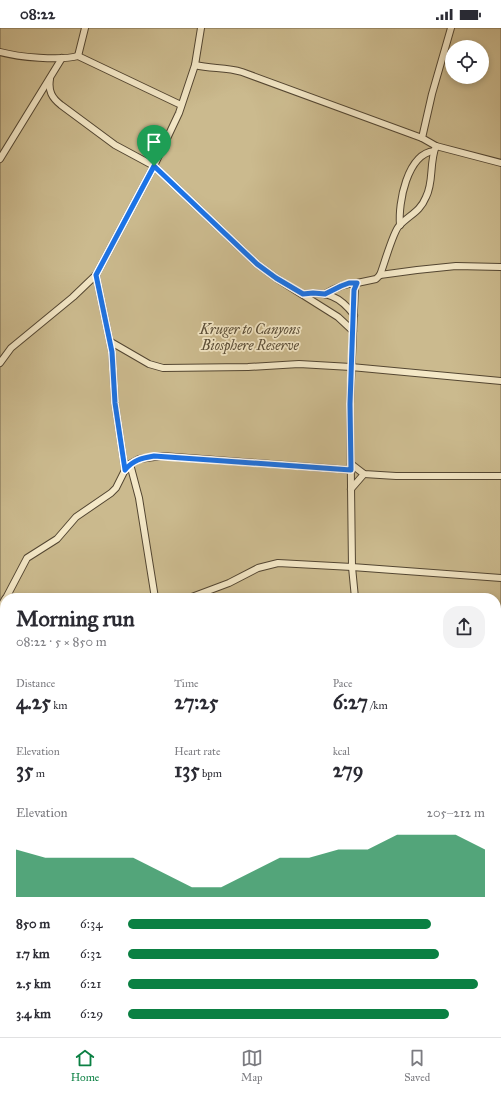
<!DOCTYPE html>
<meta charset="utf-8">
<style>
:root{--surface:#fff;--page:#f2f2f3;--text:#2b2b33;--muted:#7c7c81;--line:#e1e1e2;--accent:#0b8043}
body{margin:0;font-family:"IM FELL Great Primer",serif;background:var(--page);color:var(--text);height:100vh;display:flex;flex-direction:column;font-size:15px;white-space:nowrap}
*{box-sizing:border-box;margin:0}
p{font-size:13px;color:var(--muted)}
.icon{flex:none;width:22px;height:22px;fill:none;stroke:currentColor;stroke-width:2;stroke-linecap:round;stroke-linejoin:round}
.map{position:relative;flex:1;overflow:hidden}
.sheet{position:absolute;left:0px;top:565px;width:501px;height:444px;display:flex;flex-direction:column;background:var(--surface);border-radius:16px 16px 0 0;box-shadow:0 2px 6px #0003}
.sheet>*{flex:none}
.fabs{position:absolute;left:445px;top:12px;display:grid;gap:8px}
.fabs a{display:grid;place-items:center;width:44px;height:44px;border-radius:50%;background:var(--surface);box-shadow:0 2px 6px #0003;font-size:20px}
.pin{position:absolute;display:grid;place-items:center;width:34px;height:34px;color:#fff;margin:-41px -17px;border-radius:50% 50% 50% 0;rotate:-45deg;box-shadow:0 0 4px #0007}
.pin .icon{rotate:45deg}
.round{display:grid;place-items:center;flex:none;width:42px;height:42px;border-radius:16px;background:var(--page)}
.overview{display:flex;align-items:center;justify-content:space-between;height:68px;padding:0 16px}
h1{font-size:22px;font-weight:800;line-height:30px}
.stats{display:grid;grid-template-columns:repeat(3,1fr);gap:6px;height:68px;padding:4px 16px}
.stats div{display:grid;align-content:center}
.stats b{font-size:20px;font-weight:800}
.stats small{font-size:11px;font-weight:400}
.stats p{font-size:11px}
.chart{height:112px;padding:8px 16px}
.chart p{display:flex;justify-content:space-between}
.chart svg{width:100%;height:72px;margin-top:4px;fill:var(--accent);opacity:.7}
ul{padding:0 16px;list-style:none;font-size:13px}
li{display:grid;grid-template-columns:64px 48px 1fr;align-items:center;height:30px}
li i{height:10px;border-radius:5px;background:var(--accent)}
.status{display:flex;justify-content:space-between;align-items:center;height:28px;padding:0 20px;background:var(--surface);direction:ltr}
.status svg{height:11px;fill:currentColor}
.tab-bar{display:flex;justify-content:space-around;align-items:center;height:56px;border-top:1px solid var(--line);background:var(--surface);font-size:11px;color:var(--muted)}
.tab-bar a{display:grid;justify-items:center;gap:2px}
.tab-bar .current{color:var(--accent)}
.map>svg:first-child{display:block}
.green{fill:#cbba8e;stroke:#75674c;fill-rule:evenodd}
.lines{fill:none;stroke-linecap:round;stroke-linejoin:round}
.minor-casing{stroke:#534632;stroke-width:8}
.minor{stroke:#f4e8c7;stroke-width:6}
.route-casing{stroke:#fff;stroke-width:8}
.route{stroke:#1a73e8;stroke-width:5}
.labels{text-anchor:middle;stroke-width:3.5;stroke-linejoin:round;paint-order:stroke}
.park-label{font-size:14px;font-style:italic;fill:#5b4e38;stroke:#f4e8c7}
</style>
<div class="status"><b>08:22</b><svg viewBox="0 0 49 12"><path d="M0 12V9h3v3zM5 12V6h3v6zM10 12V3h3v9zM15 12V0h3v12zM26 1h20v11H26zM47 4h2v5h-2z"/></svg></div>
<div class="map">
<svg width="501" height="1009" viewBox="0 0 501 1009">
<rect width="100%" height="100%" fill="#eedca9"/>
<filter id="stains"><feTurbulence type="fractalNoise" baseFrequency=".005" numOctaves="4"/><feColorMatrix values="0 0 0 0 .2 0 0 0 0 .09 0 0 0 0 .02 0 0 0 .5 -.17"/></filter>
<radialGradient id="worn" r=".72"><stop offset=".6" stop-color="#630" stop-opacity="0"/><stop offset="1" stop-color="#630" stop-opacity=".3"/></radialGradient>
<!-- green -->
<path class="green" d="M0,0H501V1009H0ZM452,19H482V49H452ZM5,570H496V1004H5Z"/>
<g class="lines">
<!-- minor casing -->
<g class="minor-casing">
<g id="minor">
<path d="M0,24C18,29 60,33 78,28L181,77"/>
<path d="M78,28L85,0"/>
<path d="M195,37C211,41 226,39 242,44L422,110"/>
<path d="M50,51C48,63 52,70 61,77L115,117L154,138L257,236L276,250L338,289L353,303"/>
<path d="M436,118L422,110L432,66L451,0"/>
<path d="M0,131L62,30"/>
<path d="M400,197C398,175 407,126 434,123"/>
<path d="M96,247L112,324L115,375L125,442"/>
<path d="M380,247L417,242L456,238L501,239"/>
<path d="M303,266C326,263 340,268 354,287"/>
<path d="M325,266C335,260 345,255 357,255"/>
<path d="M111,314L149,336L163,340L248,339L299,336L351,339L501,353"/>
<path d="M0,335L11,320L73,269L96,247L154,138L179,85L195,37L201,0"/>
<path d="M130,436L139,470L155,570"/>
<path d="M351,436L364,446L396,448H501"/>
<path d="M351,461L364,446"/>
<path d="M6,570L27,530L57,511L76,489L111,465L116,460L125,442L130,436L139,431L162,428L351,442"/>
<path d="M189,570L229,555L258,540L278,535L352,539L501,550"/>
<path d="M355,570L352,539L350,376L355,258L357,255L376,251L380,247C384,237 393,204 399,198C409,187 420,184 426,169C434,154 429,135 436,118L501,135"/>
<path d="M0,580L5,571"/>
<path d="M496,650H501"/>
<path d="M496,744H501"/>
<path d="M0,817L5,808"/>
<path d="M496,843L501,844"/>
<path d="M0,943L5,944"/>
<path d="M496,950H501"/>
<path d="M355,1004L359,1006L363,1004"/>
<path d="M387,1004L402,1009"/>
<path d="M243,1009L245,1004"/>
</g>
</g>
<!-- minor -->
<use href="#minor" class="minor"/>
</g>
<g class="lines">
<!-- route casing -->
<g class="route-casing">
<path id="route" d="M154,138L257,236L276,250L303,266L313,265L325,266L341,258L349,255H357L354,262L350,376L351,442L154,428C142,430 133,432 125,442L115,375L112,324L96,247Z"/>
</g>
<!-- route -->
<use href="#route" class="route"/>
</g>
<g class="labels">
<!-- park labels -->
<g class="park-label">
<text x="250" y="306">Kruger to Canyons<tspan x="250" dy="16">Biosphere Reserve</tspan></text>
</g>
</g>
<rect width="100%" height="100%" filter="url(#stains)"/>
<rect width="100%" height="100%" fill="url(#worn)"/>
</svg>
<div class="fabs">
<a><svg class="icon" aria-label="locate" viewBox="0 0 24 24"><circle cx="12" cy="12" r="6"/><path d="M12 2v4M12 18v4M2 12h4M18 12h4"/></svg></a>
</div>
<div class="pin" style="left:154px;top:138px;background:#1e9e55"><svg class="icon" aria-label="arrive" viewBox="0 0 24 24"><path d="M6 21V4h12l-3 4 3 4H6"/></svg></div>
<section class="sheet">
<div class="overview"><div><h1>Morning run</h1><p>08:22 · 5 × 850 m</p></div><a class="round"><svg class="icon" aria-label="share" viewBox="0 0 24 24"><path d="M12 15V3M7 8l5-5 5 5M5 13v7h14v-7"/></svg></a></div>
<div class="stats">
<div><p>Distance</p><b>4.25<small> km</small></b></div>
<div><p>Time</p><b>27:25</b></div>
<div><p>Pace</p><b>6:27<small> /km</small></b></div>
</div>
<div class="stats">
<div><p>Elevation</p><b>35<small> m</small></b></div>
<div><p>Heart rate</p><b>135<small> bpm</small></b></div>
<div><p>kcal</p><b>279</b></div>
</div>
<div class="chart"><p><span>Elevation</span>205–212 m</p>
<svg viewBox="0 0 160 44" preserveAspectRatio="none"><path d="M0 44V15L10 20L20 20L30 20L40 20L50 29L60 38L70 38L80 29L90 20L100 20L110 15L120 15L130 6L140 6L150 6L160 15V44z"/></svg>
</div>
<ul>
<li><b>850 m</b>6:34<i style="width:85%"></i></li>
<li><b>1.7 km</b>6:32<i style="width:87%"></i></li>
<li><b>2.5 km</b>6:21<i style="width:98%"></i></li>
<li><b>3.4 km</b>6:29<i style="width:90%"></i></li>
</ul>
</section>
</div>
<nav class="tab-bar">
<a class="current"><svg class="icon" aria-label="home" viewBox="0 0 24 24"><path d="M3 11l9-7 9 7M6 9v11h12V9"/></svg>Home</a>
<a><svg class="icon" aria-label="map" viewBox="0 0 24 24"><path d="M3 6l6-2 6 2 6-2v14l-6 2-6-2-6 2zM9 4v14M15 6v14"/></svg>Map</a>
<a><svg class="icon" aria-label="saved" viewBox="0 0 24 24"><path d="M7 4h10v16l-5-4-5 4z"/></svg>Saved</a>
</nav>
